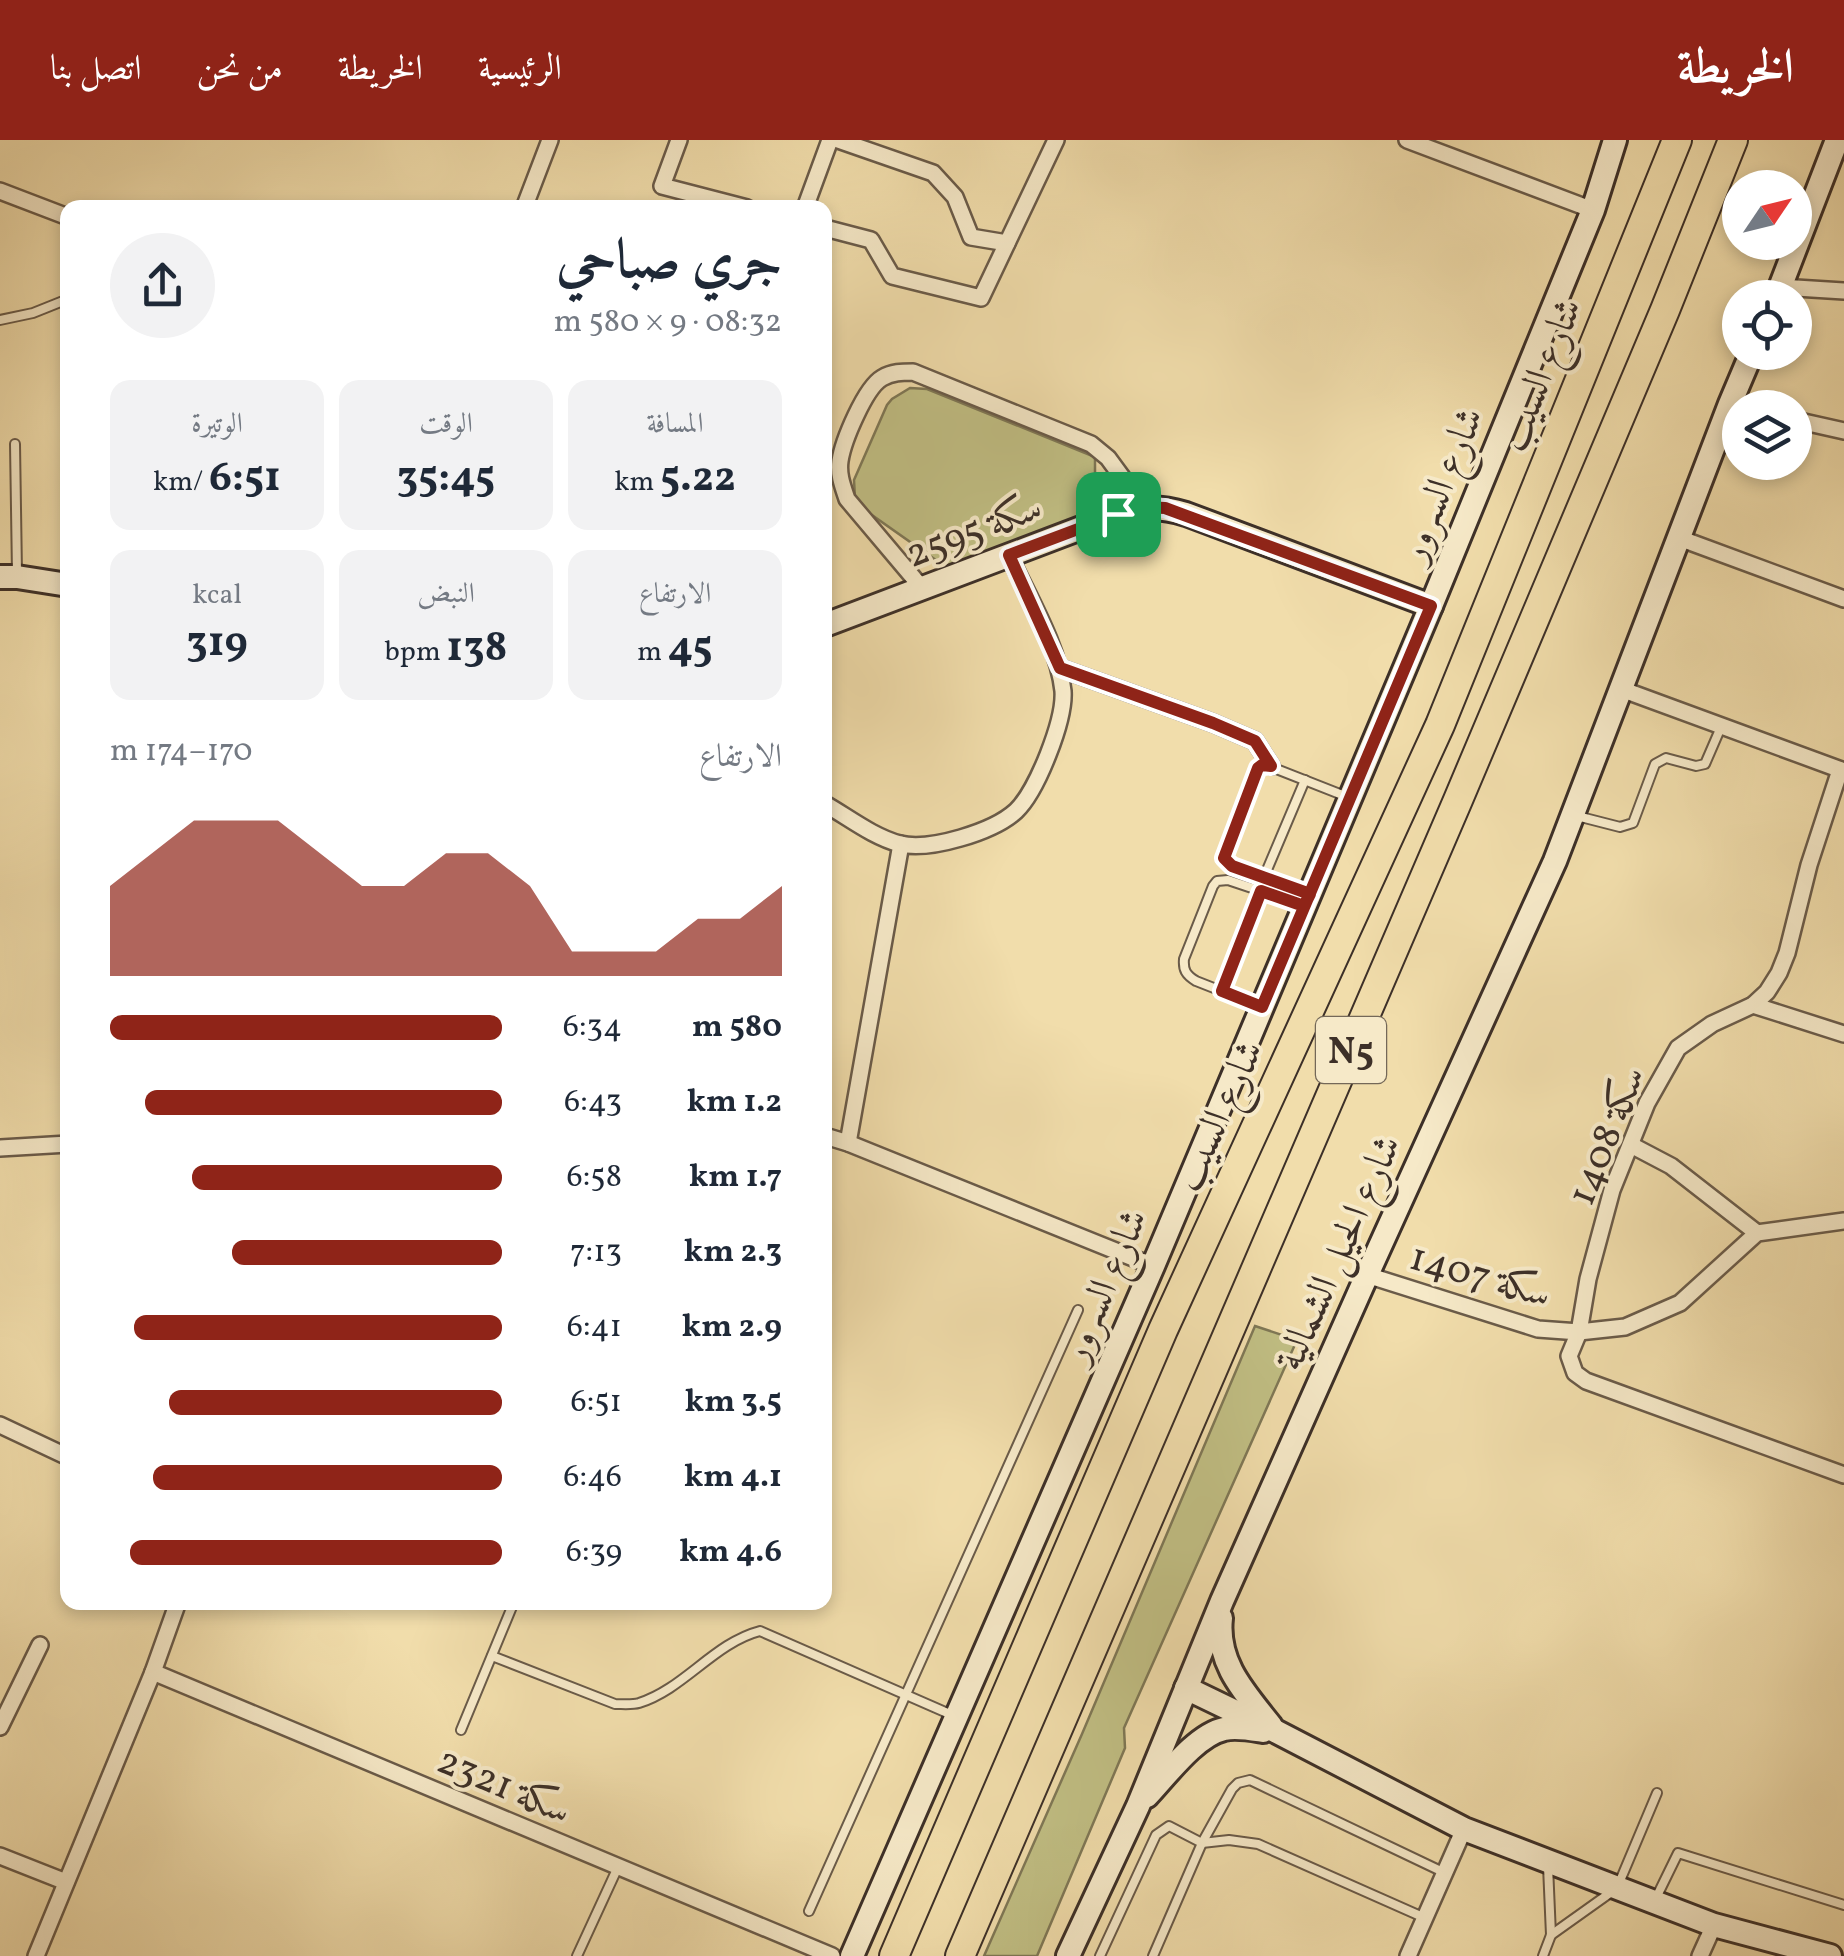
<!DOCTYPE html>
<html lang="ar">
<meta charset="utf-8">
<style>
:root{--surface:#fff;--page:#f2f2f3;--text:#1f2937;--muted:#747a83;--accent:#8f2418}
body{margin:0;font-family:Vollkorn,Amiri,serif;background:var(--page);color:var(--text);direction:rtl;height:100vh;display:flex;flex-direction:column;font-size:38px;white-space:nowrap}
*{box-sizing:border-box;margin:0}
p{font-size:32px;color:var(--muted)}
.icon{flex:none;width:55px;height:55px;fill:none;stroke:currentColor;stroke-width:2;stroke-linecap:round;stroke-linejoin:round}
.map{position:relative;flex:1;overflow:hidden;direction:ltr}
.side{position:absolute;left:60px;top:60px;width:772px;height:1410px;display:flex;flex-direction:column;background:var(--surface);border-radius:20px;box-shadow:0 5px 15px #0003;direction:rtl}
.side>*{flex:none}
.needle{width:65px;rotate:55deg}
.controls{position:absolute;left:1722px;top:30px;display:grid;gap:20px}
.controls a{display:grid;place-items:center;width:90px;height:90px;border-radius:50%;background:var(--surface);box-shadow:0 5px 15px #0003;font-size:50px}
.pin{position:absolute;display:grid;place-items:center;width:85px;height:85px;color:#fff;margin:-42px;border-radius:20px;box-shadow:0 5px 15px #0006}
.round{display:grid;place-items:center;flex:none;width:105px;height:105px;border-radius:52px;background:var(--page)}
.head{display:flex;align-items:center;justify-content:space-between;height:170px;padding:0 50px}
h1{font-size:55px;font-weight:700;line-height:75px}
.metrics{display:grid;grid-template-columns:repeat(3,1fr);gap:15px;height:170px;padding:10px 50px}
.metrics div{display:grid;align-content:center;border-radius:20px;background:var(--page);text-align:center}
.metrics b{font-size:42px;font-weight:700}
.metrics small{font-size:28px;font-weight:400}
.metrics p{font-size:28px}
.chart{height:280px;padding:20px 50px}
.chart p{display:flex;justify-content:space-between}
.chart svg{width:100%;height:180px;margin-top:10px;fill:var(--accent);opacity:.7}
ul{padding:0 50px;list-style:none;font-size:32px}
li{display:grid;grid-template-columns:160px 120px 1fr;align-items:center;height:75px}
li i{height:25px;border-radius:12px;background:var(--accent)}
header{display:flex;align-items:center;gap:60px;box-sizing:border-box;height:140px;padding:0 50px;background:var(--accent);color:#fff}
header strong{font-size:48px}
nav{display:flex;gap:55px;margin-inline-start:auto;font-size:35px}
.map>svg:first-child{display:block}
.green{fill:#c1bf84;stroke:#7f7856;stroke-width:2.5}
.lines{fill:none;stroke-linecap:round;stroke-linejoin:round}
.lane-casing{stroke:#6a5b49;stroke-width:12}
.street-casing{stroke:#6a5b49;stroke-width:20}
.secondary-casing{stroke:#3d3028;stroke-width:28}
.highway-casing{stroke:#3d3028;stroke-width:32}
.lane{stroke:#f6e9c8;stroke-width:8}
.street{stroke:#f6e9c8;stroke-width:15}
.secondary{stroke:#f6e9c8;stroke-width:22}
.highway{stroke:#f1ddab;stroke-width:28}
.route-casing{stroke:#fff;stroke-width:20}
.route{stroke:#8f2418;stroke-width:12}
.labels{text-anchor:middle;stroke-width:8;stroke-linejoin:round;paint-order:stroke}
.shield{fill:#f6e9c8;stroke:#746858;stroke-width:2.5}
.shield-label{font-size:38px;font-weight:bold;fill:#3d3028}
.street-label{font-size:40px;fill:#3d3028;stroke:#f6e9c8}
</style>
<header>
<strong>الخريطة</strong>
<nav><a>الرئيسية</a><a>الخريطة</a><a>من نحن</a><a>اتصل بنا</a></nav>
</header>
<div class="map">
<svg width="1844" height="1816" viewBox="0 0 1844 1816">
<rect width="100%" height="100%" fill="#f1ddab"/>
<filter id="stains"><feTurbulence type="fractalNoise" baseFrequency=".002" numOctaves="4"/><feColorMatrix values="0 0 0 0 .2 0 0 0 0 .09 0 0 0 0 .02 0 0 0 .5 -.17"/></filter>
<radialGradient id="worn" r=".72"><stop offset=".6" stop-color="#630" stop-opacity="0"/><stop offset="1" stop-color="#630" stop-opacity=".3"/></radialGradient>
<!-- green -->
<g class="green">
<path d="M910,248L927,249L1095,317V374L950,430L862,368L855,358L854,340L887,265L892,259Z"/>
<path d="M1255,1186L1297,1200L1124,1588L1125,1608L1037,1816H984L1082,1594Z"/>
</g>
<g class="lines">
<!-- lane casing -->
<g class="lane-casing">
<g id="lane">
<path d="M0,180L33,173L68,159"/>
<path d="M15,304L17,433"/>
<path d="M1577,676L1620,687L1633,683L1655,624L1666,618L1696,626L1705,624L1721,587"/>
<path d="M1264,737L1305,640"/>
<path d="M1306,752L1232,726L1224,719V713L1256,632L1261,625H1266L1345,656"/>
<path d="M1222,851L1261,751"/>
<path d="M1257,865L1196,841C1186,835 1183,830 1184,819L1213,746L1217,741L1228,740L1300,764"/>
<path d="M492,1516L615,1564C623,1564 632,1565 639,1563C684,1549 714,1503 760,1491L952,1575"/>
<path d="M461,1590L514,1462"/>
<path d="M1656,1758L1678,1713L1844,1765"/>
<path d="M809,1771L1078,1170"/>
<path d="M1551,1795L1617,1748L1657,1653"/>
<path d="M577,1816L618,1727"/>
<path d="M1100,1816L1156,1695L1169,1686L1202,1703L1229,1700L1258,1704L1425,1778"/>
<path d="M1153,1816L1202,1703L1232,1649L1238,1643L1250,1640L1443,1732"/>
<path d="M1543,1816L1551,1795L1548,1726"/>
</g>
</g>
<!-- street casing -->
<g class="street-casing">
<g id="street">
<path d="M679,0L662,46L747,68"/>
<path d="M838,0L933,33L955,57L971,97L1007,103"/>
<path d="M1407,0L1593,70"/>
<path d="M0,51L68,77"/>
<path d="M524,68L550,0"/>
<path d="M805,68L830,0"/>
<path d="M825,88L871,100L892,136L981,158L1056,0"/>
<path d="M1780,147L1844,151"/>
<path d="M1795,280L1844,291"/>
<path d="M1679,398L1844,459"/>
<path d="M922,448L847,359C843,347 838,335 840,321C843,301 865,248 882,238C892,232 902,232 913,232L1091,304L1108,318L1144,367"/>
<path d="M1060,528L1213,583L1255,601L1271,626"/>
<path d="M1621,549L1844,631"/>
<path d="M1840,630L1809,725L1787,813L1779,833L1767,852L1753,865L1712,884L1678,908L1647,963L1612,1050L1588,1139L1579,1192L1569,1216L1575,1233L1586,1241L1844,1335"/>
<path d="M825,664C848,677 873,697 900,704C930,711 993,692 1016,671C1037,651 1065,580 1063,551C1058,505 1028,457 1009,415"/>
<path d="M1753,865L1844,894"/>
<path d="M825,996L848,1003L1153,1126"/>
<path d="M848,1003L901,704"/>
<path d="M1631,1005L1671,1026L1757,1093"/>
<path d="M0,1008L68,1004"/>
<path d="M1367,1135L1538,1189L1579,1192L1625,1187L1680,1163L1757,1093L1844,1081"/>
<path d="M0,1285L68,1317"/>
<path d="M153,1532L832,1816"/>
<path d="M0,1587L40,1505"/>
<path d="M0,1716L66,1742"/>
<path d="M36,1816L153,1532L178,1462"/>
<path d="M1408,1816L1464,1689"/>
<path d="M1700,1816L1714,1785"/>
</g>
</g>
<!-- secondary casing -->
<g class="secondary-casing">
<g id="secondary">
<path d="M1776,158L1837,0"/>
<path d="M0,437H17L68,445"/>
<path d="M825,485L1118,374C1145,367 1158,366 1186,374L1431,466"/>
<path d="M1221,1478C1216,1523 1245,1553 1271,1586"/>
<path d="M1186,1548L1277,1592L1464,1689L1714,1785L1830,1816"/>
<path d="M1147,1656C1166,1636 1196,1595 1224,1589C1236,1586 1251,1589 1263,1591"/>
<path d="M852,1816L1153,1126L1431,466L1593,70L1615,0"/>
<path d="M1068,1816L1138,1666L1222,1461L1367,1135L1555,721L1730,264L1752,212"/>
</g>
</g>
<!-- highway casing -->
<g class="highway-casing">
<g id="highway">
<path d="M894,1816L1163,1190L1440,585L1677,0"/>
<path d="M960,1816L1458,660L1665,170L1733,0"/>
</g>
</g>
<!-- lane -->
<use href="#lane" class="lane"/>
<!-- street -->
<use href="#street" class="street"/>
<!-- secondary -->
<use href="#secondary" class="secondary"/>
<!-- highway -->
<use href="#highway" class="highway"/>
</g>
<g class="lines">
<!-- route casing -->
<g class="route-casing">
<path id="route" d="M1118,374L1144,367L1165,368L1431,466L1262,867L1222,851L1261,751L1304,766L1310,754L1232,726L1224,718L1258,628L1262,625L1271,626L1255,601L1213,583L1060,528L1009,415L1118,374"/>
</g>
<!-- route -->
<use href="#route" class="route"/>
</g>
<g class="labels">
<!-- shield labels -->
<rect class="shield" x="1316" y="877" width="70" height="66" rx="8"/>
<g class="shield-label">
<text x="1351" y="923">N5</text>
</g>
<!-- street labels -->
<g class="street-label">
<text transform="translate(1539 234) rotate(-68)" y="14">شارع السيب</text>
<text transform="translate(1440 344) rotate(-68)" y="14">شارع السرور</text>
<text transform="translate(973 389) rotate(-21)" y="14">سكة 2595</text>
<text transform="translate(1217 975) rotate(-65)" y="14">شارع السيب</text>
<text transform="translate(1605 995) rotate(-68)" y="14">سكة 1408</text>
<text transform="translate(1337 1112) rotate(-66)" y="14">شارع الحيل الشمالية</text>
<text transform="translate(1481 1134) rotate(16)" y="14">سكة 1407</text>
<text transform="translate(1103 1145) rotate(-67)" y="14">شارع السرور</text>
<text transform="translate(505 1644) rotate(23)" y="14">سكة 2321</text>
</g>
</g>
<rect width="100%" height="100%" filter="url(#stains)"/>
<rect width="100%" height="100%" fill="url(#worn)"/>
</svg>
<div class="controls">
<a><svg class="needle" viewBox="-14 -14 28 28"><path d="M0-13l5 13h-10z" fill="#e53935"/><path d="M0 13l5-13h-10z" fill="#747a83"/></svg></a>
<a><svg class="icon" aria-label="locate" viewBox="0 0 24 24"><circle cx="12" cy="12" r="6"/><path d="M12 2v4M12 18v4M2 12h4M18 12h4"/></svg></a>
<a><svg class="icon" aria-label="layers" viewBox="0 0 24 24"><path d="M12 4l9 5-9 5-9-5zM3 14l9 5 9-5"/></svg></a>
</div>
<div class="pin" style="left:1118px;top:374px;background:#1e9e55"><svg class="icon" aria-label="arrive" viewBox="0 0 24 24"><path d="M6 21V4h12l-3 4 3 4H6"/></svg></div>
<section class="side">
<div class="head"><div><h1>جري صباحي</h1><p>08:32 · 9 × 580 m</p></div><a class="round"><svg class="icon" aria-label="share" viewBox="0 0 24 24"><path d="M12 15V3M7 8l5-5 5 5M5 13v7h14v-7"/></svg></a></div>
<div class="metrics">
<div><p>المسافة</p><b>5.22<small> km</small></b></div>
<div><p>الوقت</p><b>35:45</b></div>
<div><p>الوتيرة</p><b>6:51<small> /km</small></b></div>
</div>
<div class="metrics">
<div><p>الارتفاع</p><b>45<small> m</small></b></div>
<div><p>النبض</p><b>138<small> bpm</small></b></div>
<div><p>kcal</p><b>319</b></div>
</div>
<div class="chart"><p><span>الارتفاع</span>170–174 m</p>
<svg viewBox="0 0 160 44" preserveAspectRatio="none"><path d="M0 44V22L10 14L20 6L30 6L40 6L50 14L60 22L70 22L80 14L90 14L100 22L110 38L120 38L130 38L140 30L150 30L160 22V44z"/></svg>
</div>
<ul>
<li><b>580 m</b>6:34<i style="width:100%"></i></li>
<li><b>1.2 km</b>6:43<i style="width:91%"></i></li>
<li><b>1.7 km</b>6:58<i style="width:79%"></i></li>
<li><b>2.3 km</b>7:13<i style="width:69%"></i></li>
<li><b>2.9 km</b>6:41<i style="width:94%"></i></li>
<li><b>3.5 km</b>6:51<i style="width:85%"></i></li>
<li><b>4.1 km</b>6:46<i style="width:89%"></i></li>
<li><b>4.6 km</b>6:39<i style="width:95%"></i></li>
</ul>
</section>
</div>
